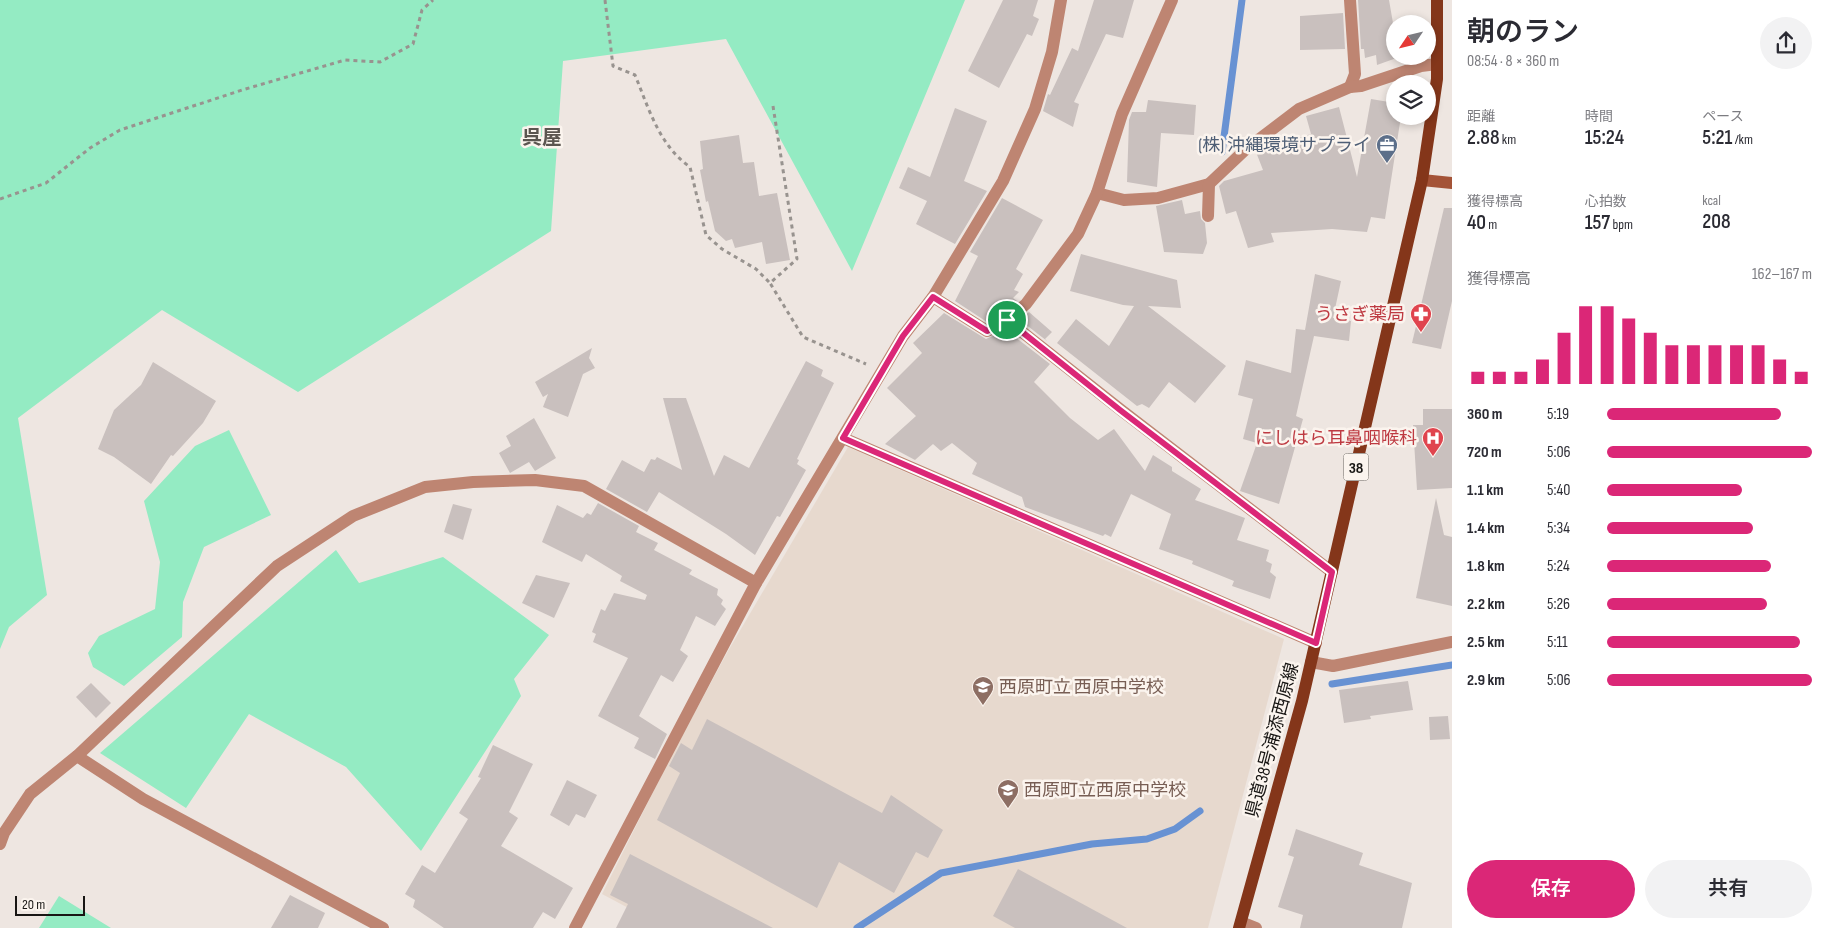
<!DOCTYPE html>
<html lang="ja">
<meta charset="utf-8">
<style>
:root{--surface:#fff;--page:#f2f2f3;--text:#2b2b33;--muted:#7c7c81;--accent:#db2777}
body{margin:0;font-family:"Sofia Sans Condensed","Noto Sans JP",sans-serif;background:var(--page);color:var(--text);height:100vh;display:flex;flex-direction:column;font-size:19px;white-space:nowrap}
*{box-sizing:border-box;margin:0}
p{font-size:16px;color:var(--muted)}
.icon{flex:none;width:28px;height:28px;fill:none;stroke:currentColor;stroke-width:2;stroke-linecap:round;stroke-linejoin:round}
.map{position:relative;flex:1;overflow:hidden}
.details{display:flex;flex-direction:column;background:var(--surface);width:375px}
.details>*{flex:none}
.needle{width:32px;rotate:235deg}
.buttons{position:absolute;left:1386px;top:15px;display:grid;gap:10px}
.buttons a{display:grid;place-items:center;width:50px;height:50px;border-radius:50%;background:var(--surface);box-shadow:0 2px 8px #0003;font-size:25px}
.scale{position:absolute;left:15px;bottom:12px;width:70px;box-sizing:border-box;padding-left:5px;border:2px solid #181614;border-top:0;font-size:14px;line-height:18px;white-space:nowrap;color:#181614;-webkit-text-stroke:4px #fbf4ee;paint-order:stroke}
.pin{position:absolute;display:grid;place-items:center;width:42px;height:42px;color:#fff;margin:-21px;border:2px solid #fff;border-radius:50%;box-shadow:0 1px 5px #0007}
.round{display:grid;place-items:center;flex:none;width:52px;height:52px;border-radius:26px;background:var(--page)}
.overview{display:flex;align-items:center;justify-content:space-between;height:85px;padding:0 15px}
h1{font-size:28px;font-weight:600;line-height:38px}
.stats{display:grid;grid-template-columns:repeat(3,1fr);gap:8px;height:85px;padding:5px 15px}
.stats div{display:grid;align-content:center}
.stats b{font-size:21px;font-weight:600}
.stats small{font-size:14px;font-weight:400}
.stats p{font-size:14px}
.chart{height:140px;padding:10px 15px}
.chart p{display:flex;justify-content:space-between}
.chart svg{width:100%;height:90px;margin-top:5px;stroke:var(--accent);stroke-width:6}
.action{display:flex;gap:10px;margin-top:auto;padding:10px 15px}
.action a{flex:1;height:58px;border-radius:30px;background:var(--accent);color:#fff;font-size:20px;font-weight:600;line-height:58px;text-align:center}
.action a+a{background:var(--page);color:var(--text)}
ul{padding:0 15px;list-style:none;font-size:16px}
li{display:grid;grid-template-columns:80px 60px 1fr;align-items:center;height:38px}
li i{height:12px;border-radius:6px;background:var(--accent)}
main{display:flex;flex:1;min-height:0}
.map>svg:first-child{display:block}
.built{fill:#e7d9ce}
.green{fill:#94ebc3}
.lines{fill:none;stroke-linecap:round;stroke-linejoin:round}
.stream{stroke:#6892d3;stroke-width:7}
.building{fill:#c9c0be}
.path{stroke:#98938f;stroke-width:3;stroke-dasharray:4 4;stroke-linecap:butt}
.street{stroke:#be8572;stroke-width:12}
.secondary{stroke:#a45337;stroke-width:12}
.primary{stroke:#84361a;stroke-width:12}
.route-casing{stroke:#fff;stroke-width:10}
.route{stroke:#db2777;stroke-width:6}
.labels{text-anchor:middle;stroke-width:5;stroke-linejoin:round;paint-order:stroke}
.shield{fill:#fbf4ee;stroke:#5c5955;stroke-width:1}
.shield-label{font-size:16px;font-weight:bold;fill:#181614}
.service-label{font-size:18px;fill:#4e5e75;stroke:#fbf4ee;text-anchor:end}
.health-label{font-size:18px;fill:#be3a42;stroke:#fbf4ee;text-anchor:end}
.education-label{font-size:18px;fill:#785e54;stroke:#fbf4ee;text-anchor:start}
.street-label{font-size:18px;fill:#181614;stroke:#fbf4ee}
.quarter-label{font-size:20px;font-weight:bold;fill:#5b5550;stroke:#fbf4ee}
</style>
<main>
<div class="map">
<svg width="1452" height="928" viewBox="0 0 1452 928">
<rect width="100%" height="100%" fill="#eee6e1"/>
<!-- built -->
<path class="built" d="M848,447L1284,639L1208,928H666L602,894L669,760L728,651Z"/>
<!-- green -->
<g class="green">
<path d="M0,0H965L852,271L726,39L563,61L551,231L298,392L162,310L18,418L47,595L9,627L0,649Z"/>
<path d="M229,430L271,515L204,547L183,602L182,637L124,686L93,667L88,653L99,636L155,609L160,562L144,501L195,446Z"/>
<path d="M336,550L359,583L443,557L549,635L514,679L521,696L421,851L346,767L249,714L186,808L100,753Z"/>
<path d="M59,896L111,928H39Z"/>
</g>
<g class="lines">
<!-- stream -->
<g class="stream">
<path d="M1222,152L1242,0"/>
<path d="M1332,684L1452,665"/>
<path d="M857,928L941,873L1092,844L1147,839L1175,829L1200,811"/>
</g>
</g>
<!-- building -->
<g class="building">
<path d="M1003,0H1038L1033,16L1039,19L1032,36L1027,34L999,88L968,71Z"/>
<path d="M1094,0H1134L1123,38L1106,34L1074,102L1079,104L1073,127L1043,111L1048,94L1050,95L1072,48L1078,51Z"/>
<path d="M1358,0H1389L1393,23L1403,21L1404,24H1395V56H1402L1377,65L1376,55L1365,58L1364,49H1361Z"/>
<path d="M1343,13L1345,49L1300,50V16Z"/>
<path d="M1371,99L1395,103V116H1401L1385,219L1371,217L1367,232L1332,229L1271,233L1274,242L1248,248L1236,211L1226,214L1219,186L1224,181L1263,170L1256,152L1258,150L1311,134L1306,116L1339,107L1357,177Z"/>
<path d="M1148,100L1196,105L1194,135L1161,133L1157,187L1127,182L1129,120L1132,112H1146Z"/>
<path d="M955,108L987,121L964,181L987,191L955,244L916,224L927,201L899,188L908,167L930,177Z"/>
<path d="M739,135L743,163L754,162L759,196L777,193L790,260L766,264L762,242L735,248L732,239L726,241L715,231L708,201L706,202L700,170L703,169L700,141Z"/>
<path d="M1002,198L1043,220L1016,269L1023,274L1014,290L1019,292L1013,298L1017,301L1002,313L987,322L955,301L978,256L970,252Z"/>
<path d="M1182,200L1185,214L1200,211L1201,219L1205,223L1207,243L1203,254L1164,252L1156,206Z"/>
<path d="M1444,208H1452V301L1441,349L1412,343Z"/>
<path d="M1081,254L1177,280L1181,308L1148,306L1226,366L1195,403L1169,382L1149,408L1142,404L1137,406L1057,343L1076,319L1109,346L1134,306L1123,305L1070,291Z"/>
<path d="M1315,274L1341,281L1333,318L1351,321L1349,341L1314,336L1296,416L1303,419L1279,504L1240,491L1257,443L1243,439L1253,399L1238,395L1246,360L1291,373L1296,329L1305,330Z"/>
<path d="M1029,312L1052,332L1045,339L1047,341L1020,320Z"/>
<path d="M944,313L986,339L1006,330L1050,364L1034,382L1070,418L1098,440L1114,429L1145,471L1153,455L1172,467V471L1201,489L1195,500L1245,518L1237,540L1269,550L1266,561L1272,564L1270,572L1276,577L1270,599L1232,586L1234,581L1192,564L1193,561L1159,549L1171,514L1131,494L1111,537L1105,534L1103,536L1025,507L1022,497L972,474L977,463L952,443L941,451L933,444L915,460L885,444L916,416L887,388L922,353L913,343Z"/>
<path d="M592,348L589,358L595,368L583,374L568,417L543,407L548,394L543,397L535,382Z"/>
<path d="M806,361L823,370L821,376L834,383L797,459L799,460L797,464L806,470L780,517L777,516L755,555L726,534L659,492L647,512L606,489L622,460L644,472L651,459L655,460L657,457L682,470L663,398H686L714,476L724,455L749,468Z"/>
<path d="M153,362L216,401L203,423L173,456L171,455L151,484L114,457L98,449L114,410L141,385Z"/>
<path d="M1423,409H1452V488L1417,490L1413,425H1423Z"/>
<path d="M534,418L556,458L535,471L529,462L510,473L499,453L511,446L506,436Z"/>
<path d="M1436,498L1444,535L1452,537V606L1416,598Z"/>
<path d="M598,503L639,526L636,532L658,543L654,550L692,570L689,574L718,589L717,595L723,600L721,604L726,609L715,626L696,616L680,650L688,656L673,682L661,675L639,716L667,734L655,759L634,748L639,738L598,716L628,658L593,642L596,634L592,632L601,609L605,611L614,593L645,600L647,595L620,581L622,576L586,554L582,562L542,542L557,505L583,518L587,513L591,515Z"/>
<path d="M453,504L472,509L463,540L444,532Z"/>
<path d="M536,575L570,583L554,618L522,603Z"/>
<path d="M1408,681L1413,710L1370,716L1371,719L1344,723L1339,690Z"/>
<path d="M91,683L111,703L96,718L76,697Z"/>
<path d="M1448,716L1450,739L1430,740L1429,717Z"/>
<path d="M707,719L882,813L891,795L943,830L928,858L916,852L894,893L839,862L817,908L657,820L680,773L669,766L681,743L692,750Z"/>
<path d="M493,745L533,764L509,812L518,818L501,846L573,888L555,919L543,912L533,928H444L413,907L415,900L405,894L422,865L435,873L468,819L459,813L481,778L478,777Z"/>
<path d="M567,780L597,795L585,818L576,814L569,826L550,815Z"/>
<path d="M1296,829L1363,853L1359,865L1412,883L1402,928H1300L1303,915L1278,907L1294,857L1288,855Z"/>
<path d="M630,854L773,928H616L628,904L610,895Z"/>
<path d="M1018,869L1127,928H1015L993,916Z"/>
<path d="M290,895L325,913L318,928H271Z"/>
</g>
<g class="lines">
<!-- path -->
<g class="path">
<path d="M605,0L613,66L635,75C649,109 659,145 690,167L706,235L722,249L756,269L770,283"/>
<path d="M773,106L797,259L770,283L803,337L866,364"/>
<path d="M0,199L46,183L90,148L120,130L242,90L345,60L380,62L413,44L422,10L433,0"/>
</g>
<!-- street -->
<g class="street">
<path d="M1350,0L1355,74L1350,87"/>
<path d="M1097,193L1124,200L1158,198L1209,184L1245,150L1299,109L1350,87L1361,86L1421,66L1437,64"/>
<path d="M1208,216L1209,184"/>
<path d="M933,297L987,331L1007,320L1026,304L1078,234L1097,193L1122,114L1172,0"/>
<path d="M1007,320L1121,410L1332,572"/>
<path d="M843,438L1316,643"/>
<path d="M1311,662L1333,666L1452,642"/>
<path d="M77,756L143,799L383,928"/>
<path d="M0,844L4,833L30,794L77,756L277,566L353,516L425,487L473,482L535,480L584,486L756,583"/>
<path d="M1241,922L1256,928"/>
<path d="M575,928L756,583L903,336L933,297L1003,181L1035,109L1052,52L1061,0"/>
</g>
<!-- secondary -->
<path class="secondary" d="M1422,180L1452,183"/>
<!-- primary -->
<path class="primary" d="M1239,928L1302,701L1422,180L1437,79V0"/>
</g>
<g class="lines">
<!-- route casing -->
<g class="route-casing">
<path id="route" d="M933,297L987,331L1007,320L1120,410L1332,572L1316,643L843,438L903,336Z"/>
</g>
<!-- route -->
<use href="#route" class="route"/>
</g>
<!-- icons -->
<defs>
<g id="office-pin" transform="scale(1.125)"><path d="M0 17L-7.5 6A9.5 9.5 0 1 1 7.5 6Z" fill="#5c6f8a" stroke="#fbf4ee"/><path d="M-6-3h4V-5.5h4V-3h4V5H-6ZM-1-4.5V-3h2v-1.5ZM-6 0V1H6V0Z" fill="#fff"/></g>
<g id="pharmacy-pin" transform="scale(1.125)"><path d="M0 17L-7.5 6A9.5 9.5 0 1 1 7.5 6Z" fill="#e0444e" stroke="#fbf4ee"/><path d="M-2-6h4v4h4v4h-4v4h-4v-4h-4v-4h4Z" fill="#fff"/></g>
<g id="hospital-pin" transform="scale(1.125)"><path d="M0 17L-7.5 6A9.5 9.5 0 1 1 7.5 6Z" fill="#e0444e" stroke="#fbf4ee"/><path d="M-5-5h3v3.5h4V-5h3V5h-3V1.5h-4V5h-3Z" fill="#fff"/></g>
<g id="school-pin" transform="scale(1.125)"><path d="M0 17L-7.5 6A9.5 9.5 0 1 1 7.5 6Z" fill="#8d6e63" stroke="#fbf4ee"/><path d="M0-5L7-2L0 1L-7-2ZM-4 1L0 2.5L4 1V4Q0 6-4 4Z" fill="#fff"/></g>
</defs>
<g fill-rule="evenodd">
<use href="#office-pin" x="1387" y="145"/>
<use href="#pharmacy-pin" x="1421" y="314"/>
<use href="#hospital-pin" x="1433" y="438"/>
<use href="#school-pin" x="983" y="687"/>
<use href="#school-pin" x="1008" y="790"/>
</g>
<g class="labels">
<!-- shield labels -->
<rect class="shield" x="1343.5" y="453.5" width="25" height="27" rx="4"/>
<g class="shield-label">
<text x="1356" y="473">38</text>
</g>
<!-- service labels -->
<g class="service-label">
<text x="1371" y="151">(株) 沖縄環境サプライ</text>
</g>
<!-- health labels -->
<g class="health-label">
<text x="1405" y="320">うさぎ薬局</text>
<text x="1417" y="444">にしはら耳鼻咽喉科</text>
</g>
<!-- education labels -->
<g class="education-label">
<text x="999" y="693">西原町立 西原中学校</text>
<text x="1024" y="796">西原町立西原中学校</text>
</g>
<!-- street labels -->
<g class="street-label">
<text transform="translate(1272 740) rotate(-75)" y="6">県道38号浦添西原線</text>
</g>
<!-- quarter labels -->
<g class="quarter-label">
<text x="542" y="144">呉屋</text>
</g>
</g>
</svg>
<div class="buttons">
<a><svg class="needle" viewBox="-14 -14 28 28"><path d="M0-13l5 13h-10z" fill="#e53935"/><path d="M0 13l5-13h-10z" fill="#7c7c81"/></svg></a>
<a><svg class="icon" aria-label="layers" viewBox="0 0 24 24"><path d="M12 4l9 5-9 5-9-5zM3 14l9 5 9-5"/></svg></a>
</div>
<div class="scale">20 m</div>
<div class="pin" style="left:1007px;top:320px;background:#1e9e55"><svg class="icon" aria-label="arrive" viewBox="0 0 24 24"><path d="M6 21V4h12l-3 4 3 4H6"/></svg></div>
</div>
<section class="details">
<div class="overview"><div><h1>朝のラン</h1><p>08:54 · 8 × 360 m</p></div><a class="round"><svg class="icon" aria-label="share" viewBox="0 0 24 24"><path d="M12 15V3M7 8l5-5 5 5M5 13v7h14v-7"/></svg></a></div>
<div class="stats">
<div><p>距離</p><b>2.88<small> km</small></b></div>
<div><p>時間</p><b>15:24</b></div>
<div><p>ペース</p><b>5:21<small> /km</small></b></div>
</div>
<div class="stats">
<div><p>獲得標高</p><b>40<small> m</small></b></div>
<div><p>心拍数</p><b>157<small> bpm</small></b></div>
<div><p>kcal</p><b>208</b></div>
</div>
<div class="chart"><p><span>獲得標高</span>162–167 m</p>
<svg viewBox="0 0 160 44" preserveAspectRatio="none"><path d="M5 44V38M15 44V38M25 44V38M35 44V32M45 44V19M55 44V6M65 44V6M75 44V12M85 44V19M95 44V25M105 44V25M115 44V25M125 44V25M135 44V25M145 44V32M155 44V38"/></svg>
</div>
<ul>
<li><b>360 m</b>5:19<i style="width:85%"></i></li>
<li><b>720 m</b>5:06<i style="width:100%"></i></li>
<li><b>1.1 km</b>5:40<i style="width:66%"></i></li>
<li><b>1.4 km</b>5:34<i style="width:71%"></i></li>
<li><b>1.8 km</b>5:24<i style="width:80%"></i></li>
<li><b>2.2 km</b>5:26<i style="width:78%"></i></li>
<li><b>2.5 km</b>5:11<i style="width:94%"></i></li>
<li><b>2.9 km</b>5:06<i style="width:100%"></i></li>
</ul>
<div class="action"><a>保存</a><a>共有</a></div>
</section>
</main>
